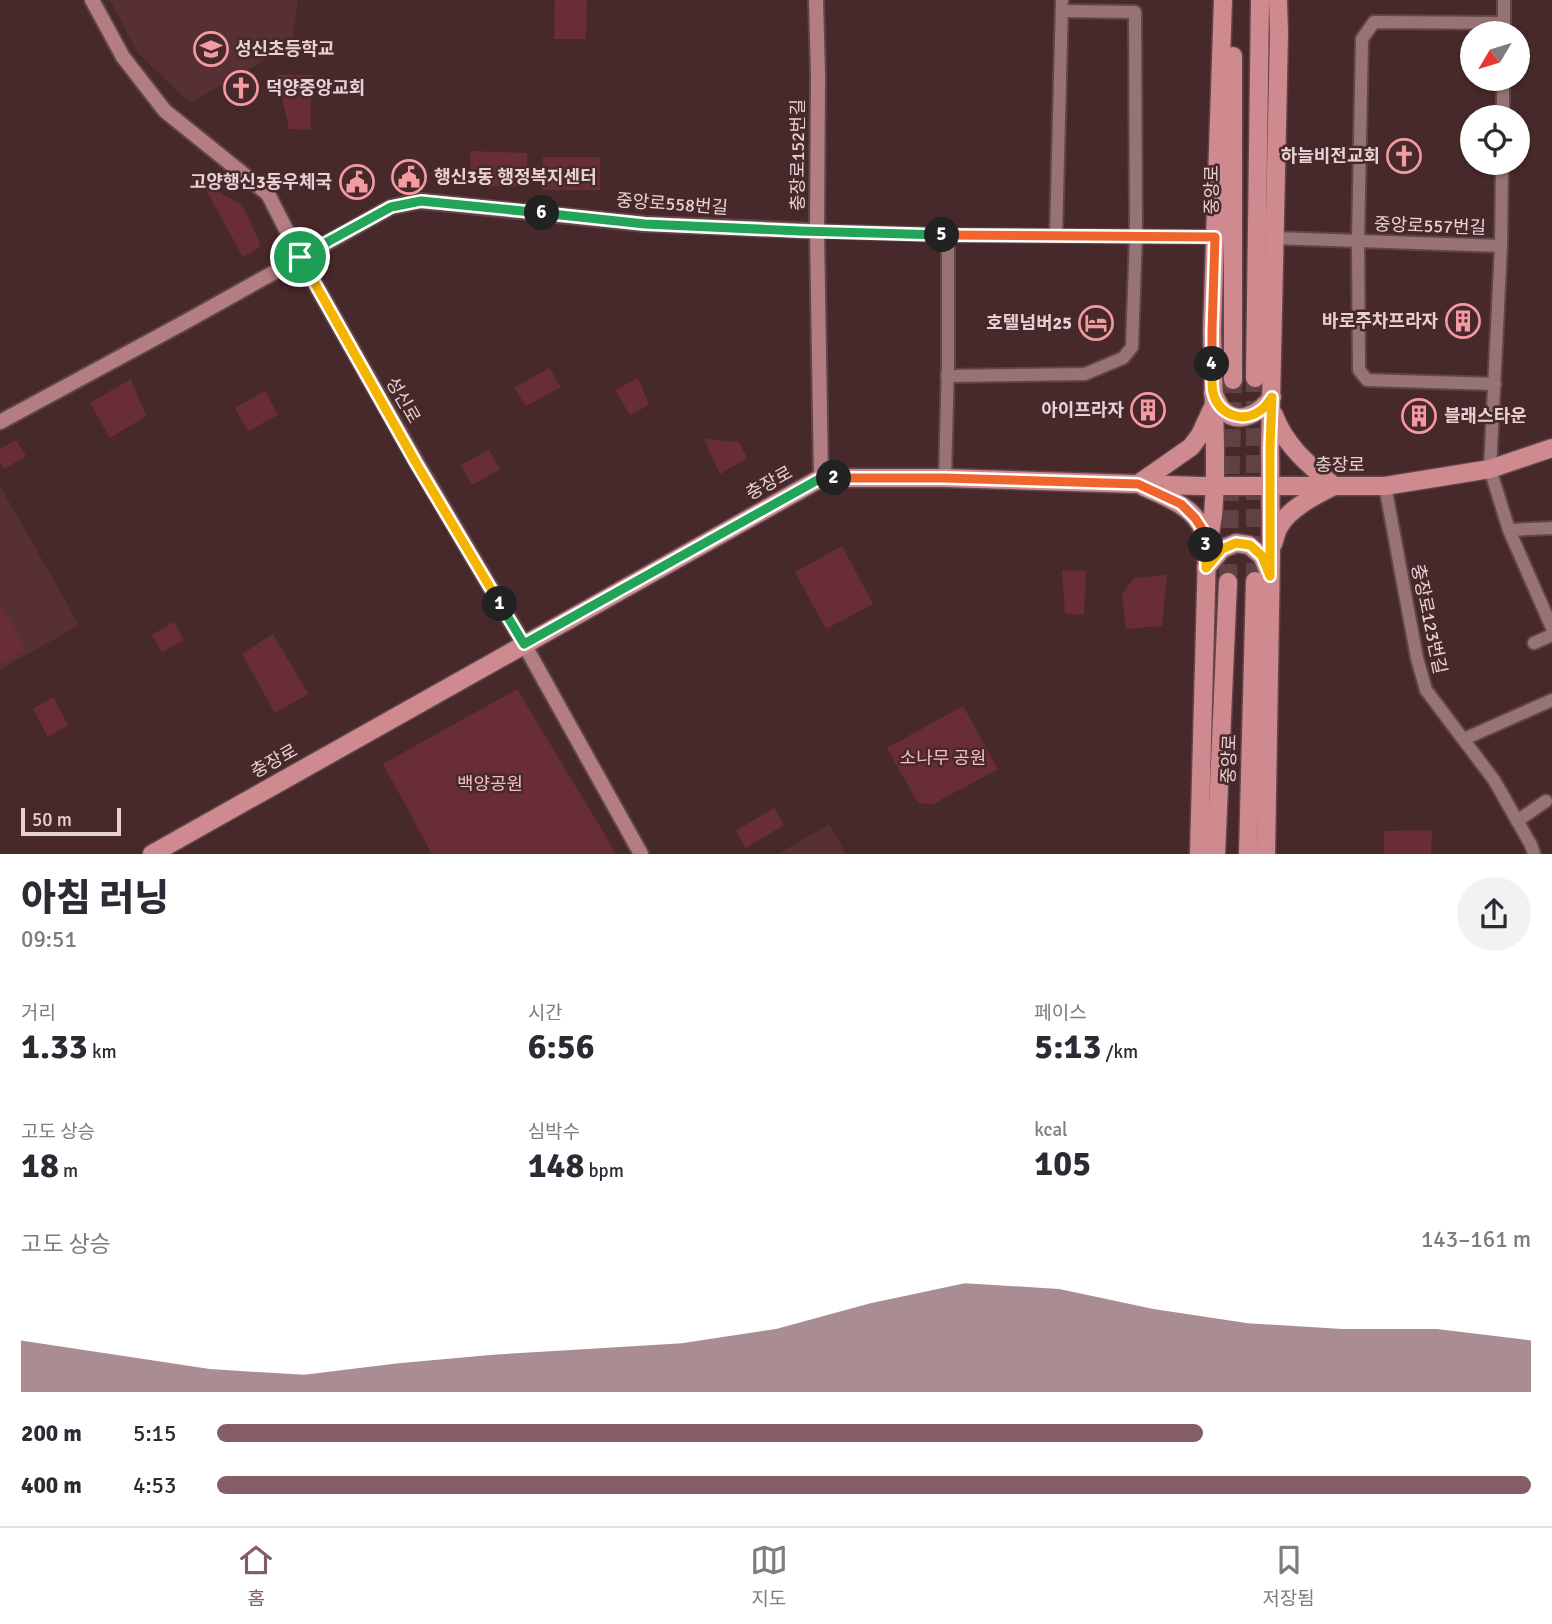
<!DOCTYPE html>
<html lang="ko">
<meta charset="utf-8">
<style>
:root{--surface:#fff;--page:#f2f2f3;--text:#2b2b33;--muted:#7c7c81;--line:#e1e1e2;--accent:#855d64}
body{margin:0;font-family:Signika,"Noto Sans KR",sans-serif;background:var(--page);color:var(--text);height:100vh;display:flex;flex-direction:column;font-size:26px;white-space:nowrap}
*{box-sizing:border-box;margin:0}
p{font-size:23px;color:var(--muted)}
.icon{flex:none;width:38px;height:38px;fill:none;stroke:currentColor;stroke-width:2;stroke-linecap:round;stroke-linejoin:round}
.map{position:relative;height:854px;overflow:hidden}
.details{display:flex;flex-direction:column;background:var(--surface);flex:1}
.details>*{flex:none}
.needle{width:46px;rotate:232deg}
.controls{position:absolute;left:1460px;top:21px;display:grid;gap:14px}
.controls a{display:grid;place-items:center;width:70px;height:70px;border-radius:50%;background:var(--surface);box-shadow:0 2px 5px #0004;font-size:35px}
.scale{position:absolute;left:21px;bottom:18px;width:100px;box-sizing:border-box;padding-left:7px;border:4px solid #e7d2d3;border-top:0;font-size:19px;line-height:24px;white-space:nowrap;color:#e7d2d3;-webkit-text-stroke:5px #48292b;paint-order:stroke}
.pin{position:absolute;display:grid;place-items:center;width:60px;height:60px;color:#fff;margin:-30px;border:4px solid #fff;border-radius:50%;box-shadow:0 2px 7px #0007}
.km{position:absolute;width:35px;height:35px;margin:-18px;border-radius:50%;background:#222;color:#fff;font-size:19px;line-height:35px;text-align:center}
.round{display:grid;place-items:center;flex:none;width:74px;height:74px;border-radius:37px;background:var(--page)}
.headline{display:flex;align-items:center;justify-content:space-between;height:119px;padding:0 21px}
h1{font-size:38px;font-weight:800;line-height:52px}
.metrics{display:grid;grid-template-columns:repeat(3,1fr);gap:10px;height:119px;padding:7px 21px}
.metrics div{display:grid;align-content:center}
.metrics b{font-size:35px;font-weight:800}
.metrics small{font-size:19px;font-weight:400}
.metrics p{font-size:19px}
.chart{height:196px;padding:14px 21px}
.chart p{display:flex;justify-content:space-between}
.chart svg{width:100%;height:126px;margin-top:7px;fill:var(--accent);opacity:.7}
ul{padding:0 21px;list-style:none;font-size:23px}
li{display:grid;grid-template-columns:112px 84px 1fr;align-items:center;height:52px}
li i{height:18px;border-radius:9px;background:var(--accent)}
.menu{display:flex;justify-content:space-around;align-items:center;height:98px;border-top:2px solid var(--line);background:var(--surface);font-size:19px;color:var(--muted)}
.menu a{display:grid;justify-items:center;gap:4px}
.menu .selected{color:var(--accent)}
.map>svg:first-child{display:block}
.built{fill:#573033}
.green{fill:#692e35}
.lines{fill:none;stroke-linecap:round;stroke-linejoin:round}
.primary-tunnel{stroke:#604244;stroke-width:18;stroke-dasharray:18 9;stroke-linecap:butt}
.street-casing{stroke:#614649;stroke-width:16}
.secondary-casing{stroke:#614649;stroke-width:18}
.primary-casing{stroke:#614649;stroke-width:21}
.street{stroke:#987375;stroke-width:12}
.secondary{stroke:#b37e82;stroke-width:14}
.primary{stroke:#ce8a8f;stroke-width:18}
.split-1-casing{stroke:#fff;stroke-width:14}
.split-2-casing{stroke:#fff;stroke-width:14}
.split-3-casing{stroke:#fff;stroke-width:14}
.split-4-casing{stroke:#fff;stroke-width:14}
.split-5-casing{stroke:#fff;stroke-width:14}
.split-6-casing{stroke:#fff;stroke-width:14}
.split-7-casing{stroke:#fff;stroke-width:14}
.split-1{stroke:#f5b400;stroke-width:9}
.split-2{stroke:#22a559;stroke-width:9}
.split-3{stroke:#f0652b;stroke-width:9}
.split-4{stroke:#f5b400;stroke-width:9}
.split-5{stroke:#f0652b;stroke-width:9}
.split-6{stroke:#22a559;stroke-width:9}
.split-7{stroke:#22a559;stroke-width:9}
.labels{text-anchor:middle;stroke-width:5;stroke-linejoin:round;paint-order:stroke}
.poi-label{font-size:18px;font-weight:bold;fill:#e7d2d3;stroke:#48292b;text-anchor:end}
.street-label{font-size:18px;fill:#e7d2d3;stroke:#48292b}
.park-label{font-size:18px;fill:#f5bec1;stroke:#48292b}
</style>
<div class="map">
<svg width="1552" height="854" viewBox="0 0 1552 854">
<rect width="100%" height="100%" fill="#48292b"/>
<!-- built -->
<g class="built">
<path d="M110,0H298L292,45L190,103L138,53Z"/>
<path d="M0,486L79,625L0,670Z"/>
<path d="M829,824L846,854H778Z"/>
</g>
<!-- green -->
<g class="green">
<path d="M555,0H587L586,39H554Z"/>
<path d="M277,75H311V130L289,129Z"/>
<path d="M470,151L527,153V187L471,185Z"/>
<path d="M543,157H600V190H542Z"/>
<path d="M201,181L243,206L261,246L243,257Z"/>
<path d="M549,368L561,387L526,406L514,388Z"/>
<path d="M638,378L649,405L630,415L615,390Z"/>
<path d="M131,379L146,416L110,438L90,403Z"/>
<path d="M265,391L278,415L248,431L235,408Z"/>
<path d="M704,439L739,442L747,458L720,474Z"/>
<path d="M16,440L26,456L4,469L0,463V449Z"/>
<path d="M489,450L500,469L472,485L461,465Z"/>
<path d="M842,546L873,604L826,629L795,572Z"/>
<path d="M1062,570L1086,571L1084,615L1065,613Z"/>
<path d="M1167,575L1162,626L1126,629L1122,594L1134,578Z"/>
<path d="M0,603L26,650L0,665Z"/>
<path d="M174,622L184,640L162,652L152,635Z"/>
<path d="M273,634L308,694L275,713L242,654Z"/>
<path d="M517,689L602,830L616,854H432L383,764Z"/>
<path d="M53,697L68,725L48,737L33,709Z"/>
<path d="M963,706L998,769L933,804L918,803L887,748Z"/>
<path d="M774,808L784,825L746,848L736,831Z"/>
<path d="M1432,830L1431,854H1384V831Z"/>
</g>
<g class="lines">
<!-- primary-tunnel -->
<g class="primary-tunnel">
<path d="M1255,581V378"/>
<path d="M1228,582L1233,380"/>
</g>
<!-- street casing -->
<g class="street-casing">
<g id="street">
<path d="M1504,0V33"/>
<path d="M1503,117V79"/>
<path d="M1502,163L1501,246L1490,469L1509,530L1552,628"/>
<path d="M817,231L947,235L1215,237"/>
<path d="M1056,236L1062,0"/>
<path d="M1275,238L1501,246"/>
<path d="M947,376L1085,374L1123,358L1132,347L1136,235L1135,12L1062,11"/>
<path d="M1495,384L1367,380L1359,370L1358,241L1362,39L1374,22L1504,23"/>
<path d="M945,478L948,363V251L947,235"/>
<path d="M1385,486L1417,658L1426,690L1494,780L1531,845L1534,854"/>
<path d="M1509,530L1552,528"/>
<path d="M1534,643L1552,635"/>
<path d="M1464,739L1552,700"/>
<path d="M1517,821L1546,801"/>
</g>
</g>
<!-- secondary casing -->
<g class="secondary-casing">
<g id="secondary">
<path d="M92,0L123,57L165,111L268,194L300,257L417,463L524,644L641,854"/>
<path d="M816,0L818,75L817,231L821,478"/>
<path d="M0,422L185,322L391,207L421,201L645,224L817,231"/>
</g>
</g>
<!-- primary casing -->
<g class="primary-casing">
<g id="primary">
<path d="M1233,56V380"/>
<path d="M1255,378L1260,0"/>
<path d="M1213,393C1216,398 1218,405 1222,409C1239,427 1261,412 1272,397"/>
<path d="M1138,484L1191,447L1200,435L1212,409"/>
<path d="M1144,487C1166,497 1193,506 1203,530C1205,534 1205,541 1206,546"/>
<path d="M1273,544C1275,539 1276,532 1279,527C1288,509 1316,495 1334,486C1309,465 1286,447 1274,415"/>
<path d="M1206,568L1222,549L1236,543L1249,545L1262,556L1269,573"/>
<path d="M152,854L821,478H945L1199,486H1385L1490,469L1552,448"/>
<path d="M1199,854L1207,552L1213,515L1215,486V446L1212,331L1223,0"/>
<path d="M1216,854L1228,582"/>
<path d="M1248,854L1255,581"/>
<path d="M1266,854L1271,552L1270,448L1279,33L1278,0"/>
</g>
</g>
<!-- street -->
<use href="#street" class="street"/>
<!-- secondary -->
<use href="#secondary" class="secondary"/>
<!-- primary -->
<use href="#primary" class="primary"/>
</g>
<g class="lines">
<!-- split-1 casing -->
<g class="split-1-casing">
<path id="split-1" d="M300,257L416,463L500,604"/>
</g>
<!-- split-2 casing -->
<g class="split-2-casing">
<path id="split-2" d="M500,604L524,644L821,478H834"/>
</g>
<!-- split-3 casing -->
<g class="split-3-casing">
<path id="split-3" d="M834,478H944L1138,484L1181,504L1195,518L1203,530L1206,545"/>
</g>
<!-- split-4 casing -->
<g class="split-4-casing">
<path id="split-4" d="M1206,545V568L1222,549L1236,543L1250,545L1262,556L1270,576V448L1272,397C1269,401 1266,407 1261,410C1243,424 1219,415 1213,393C1211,384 1213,373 1212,364"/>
</g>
<!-- split-5 casing -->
<g class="split-5-casing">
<path id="split-5" d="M942,235L1215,237L1212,331V364"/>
</g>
<!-- split-6 casing -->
<g class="split-6-casing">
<path id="split-6" d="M542,213L645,224L800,231L942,235"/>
</g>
<!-- split-7 casing -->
<g class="split-7-casing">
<path id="split-7" d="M300,257L391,207L421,201L542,213"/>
</g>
<!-- split-1 -->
<use href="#split-1" class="split-1"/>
<!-- split-2 -->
<use href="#split-2" class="split-2"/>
<!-- split-3 -->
<use href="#split-3" class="split-3"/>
<!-- split-4 -->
<use href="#split-4" class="split-4"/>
<!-- split-5 -->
<use href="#split-5" class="split-5"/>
<!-- split-6 -->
<use href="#split-6" class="split-6"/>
<!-- split-7 -->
<use href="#split-7" class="split-7"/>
</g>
<!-- icons -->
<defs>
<g id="school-ring" transform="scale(1.75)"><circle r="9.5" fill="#48292b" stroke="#f49aa1" stroke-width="1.5"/><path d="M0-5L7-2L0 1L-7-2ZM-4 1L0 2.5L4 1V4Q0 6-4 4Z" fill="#f49aa1"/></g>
<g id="church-ring" transform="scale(1.75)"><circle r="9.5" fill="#48292b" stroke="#f49aa1" stroke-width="1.5"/><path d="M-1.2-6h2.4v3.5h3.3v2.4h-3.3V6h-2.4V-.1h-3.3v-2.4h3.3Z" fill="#f49aa1"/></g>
<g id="civic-ring" transform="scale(1.75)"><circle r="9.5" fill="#48292b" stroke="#f49aa1" stroke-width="1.5"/><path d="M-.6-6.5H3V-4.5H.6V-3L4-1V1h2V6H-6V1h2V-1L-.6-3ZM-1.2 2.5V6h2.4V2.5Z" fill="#f49aa1"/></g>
<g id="building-ring" transform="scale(1.75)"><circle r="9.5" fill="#48292b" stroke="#f49aa1" stroke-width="1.5"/><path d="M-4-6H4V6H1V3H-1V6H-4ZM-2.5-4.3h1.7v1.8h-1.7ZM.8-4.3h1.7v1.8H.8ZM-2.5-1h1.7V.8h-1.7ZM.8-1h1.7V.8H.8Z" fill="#f49aa1"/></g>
<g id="hotel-ring" transform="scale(1.75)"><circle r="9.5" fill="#48292b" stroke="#f49aa1" stroke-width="1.5"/><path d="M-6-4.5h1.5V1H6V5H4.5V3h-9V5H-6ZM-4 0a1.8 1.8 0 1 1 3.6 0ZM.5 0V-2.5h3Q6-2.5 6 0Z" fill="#f49aa1"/></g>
</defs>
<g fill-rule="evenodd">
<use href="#school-ring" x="211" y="49"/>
<use href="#church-ring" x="241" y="88"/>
<use href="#church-ring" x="1404" y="156"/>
<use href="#civic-ring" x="409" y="177"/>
<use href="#civic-ring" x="357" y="182"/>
<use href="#building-ring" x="1463" y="321"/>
<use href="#hotel-ring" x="1096" y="323"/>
<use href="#building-ring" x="1148" y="410"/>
<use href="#building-ring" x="1419" y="416"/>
</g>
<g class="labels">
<!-- poi labels -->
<g class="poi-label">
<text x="235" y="55" text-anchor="start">성신초등학교</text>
<text x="266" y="94" text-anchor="start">덕양중앙교회</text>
<text x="1380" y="162">하늘비전교회</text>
<text x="434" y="183" text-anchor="start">행신3동 행정복지센터</text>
<text x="332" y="188">고양행신3동우체국</text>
<text x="1438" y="327">바로주차프라자</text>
<text x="1072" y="329">호텔넘버25</text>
<text x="1124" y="416">아이프라자</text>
<text x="1444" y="422" text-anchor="start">블래스타운</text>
</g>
<!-- street labels -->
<g class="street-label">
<text transform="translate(798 155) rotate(-90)" y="6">충장로152번길</text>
<text transform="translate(1212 190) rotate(-90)" y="6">중앙로</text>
<text transform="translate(672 204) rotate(4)" y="6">중앙로558번길</text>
<text transform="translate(1430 226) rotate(2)" y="6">중앙로557번길</text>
<text transform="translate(403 400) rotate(60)" y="6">성신로</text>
<text x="1340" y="471">충장로</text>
<text transform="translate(769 483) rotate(-29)" y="6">충장로</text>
<text transform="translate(1429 619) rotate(78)" y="6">충장로123번길</text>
<text transform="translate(1229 759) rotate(-88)" y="6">중앙로</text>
<text transform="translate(274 761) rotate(-29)" y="6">충장로</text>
</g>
<!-- park labels -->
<g class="park-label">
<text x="943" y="764">소나무 공원</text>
<text x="490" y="790">백양공원</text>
</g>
</g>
</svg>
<div class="controls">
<a><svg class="needle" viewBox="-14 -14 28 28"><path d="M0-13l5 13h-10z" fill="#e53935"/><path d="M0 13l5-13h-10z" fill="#7c7c81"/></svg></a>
<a><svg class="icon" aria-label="locate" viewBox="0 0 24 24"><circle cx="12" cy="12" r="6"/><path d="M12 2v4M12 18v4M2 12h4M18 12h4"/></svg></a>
</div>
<div class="scale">50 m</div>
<div class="pin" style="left:300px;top:257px;background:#1e9e55"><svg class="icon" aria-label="arrive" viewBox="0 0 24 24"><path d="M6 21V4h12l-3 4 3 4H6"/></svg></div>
<b class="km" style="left:500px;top:604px">1</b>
<b class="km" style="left:834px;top:478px">2</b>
<b class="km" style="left:1206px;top:545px">3</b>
<b class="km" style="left:1212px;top:364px">4</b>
<b class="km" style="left:942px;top:235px">5</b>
<b class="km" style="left:542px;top:213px">6</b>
</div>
<section class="details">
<div class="headline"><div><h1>아침 러닝</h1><p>09:51</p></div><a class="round"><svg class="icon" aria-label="share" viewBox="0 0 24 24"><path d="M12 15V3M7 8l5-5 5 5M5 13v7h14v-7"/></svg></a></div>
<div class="metrics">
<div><p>거리</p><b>1.33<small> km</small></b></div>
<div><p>시간</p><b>6:56</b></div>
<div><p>페이스</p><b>5:13<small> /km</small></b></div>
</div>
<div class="metrics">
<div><p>고도 상승</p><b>18<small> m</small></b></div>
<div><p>심박수</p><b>148<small> bpm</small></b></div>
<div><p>kcal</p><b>105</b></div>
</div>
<div class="chart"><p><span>고도 상승</span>143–161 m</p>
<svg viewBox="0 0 160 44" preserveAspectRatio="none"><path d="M0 44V26L10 31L20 36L30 38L40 34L50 31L60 29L70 27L80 22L90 13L100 6L110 8L120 15L130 20L140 22L150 22L160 26V44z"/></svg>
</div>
<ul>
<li><b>200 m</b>5:15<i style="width:75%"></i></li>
<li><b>400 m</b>4:53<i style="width:100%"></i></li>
</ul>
</section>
<nav class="menu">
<a class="selected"><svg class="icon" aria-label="home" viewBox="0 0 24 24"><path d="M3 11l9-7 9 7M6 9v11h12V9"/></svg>홈</a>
<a><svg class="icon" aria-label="map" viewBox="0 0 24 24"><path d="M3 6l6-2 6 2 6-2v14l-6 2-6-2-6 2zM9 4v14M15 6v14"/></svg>지도</a>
<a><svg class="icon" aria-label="saved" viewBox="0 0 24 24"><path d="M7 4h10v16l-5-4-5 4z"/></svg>저장됨</a>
</nav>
